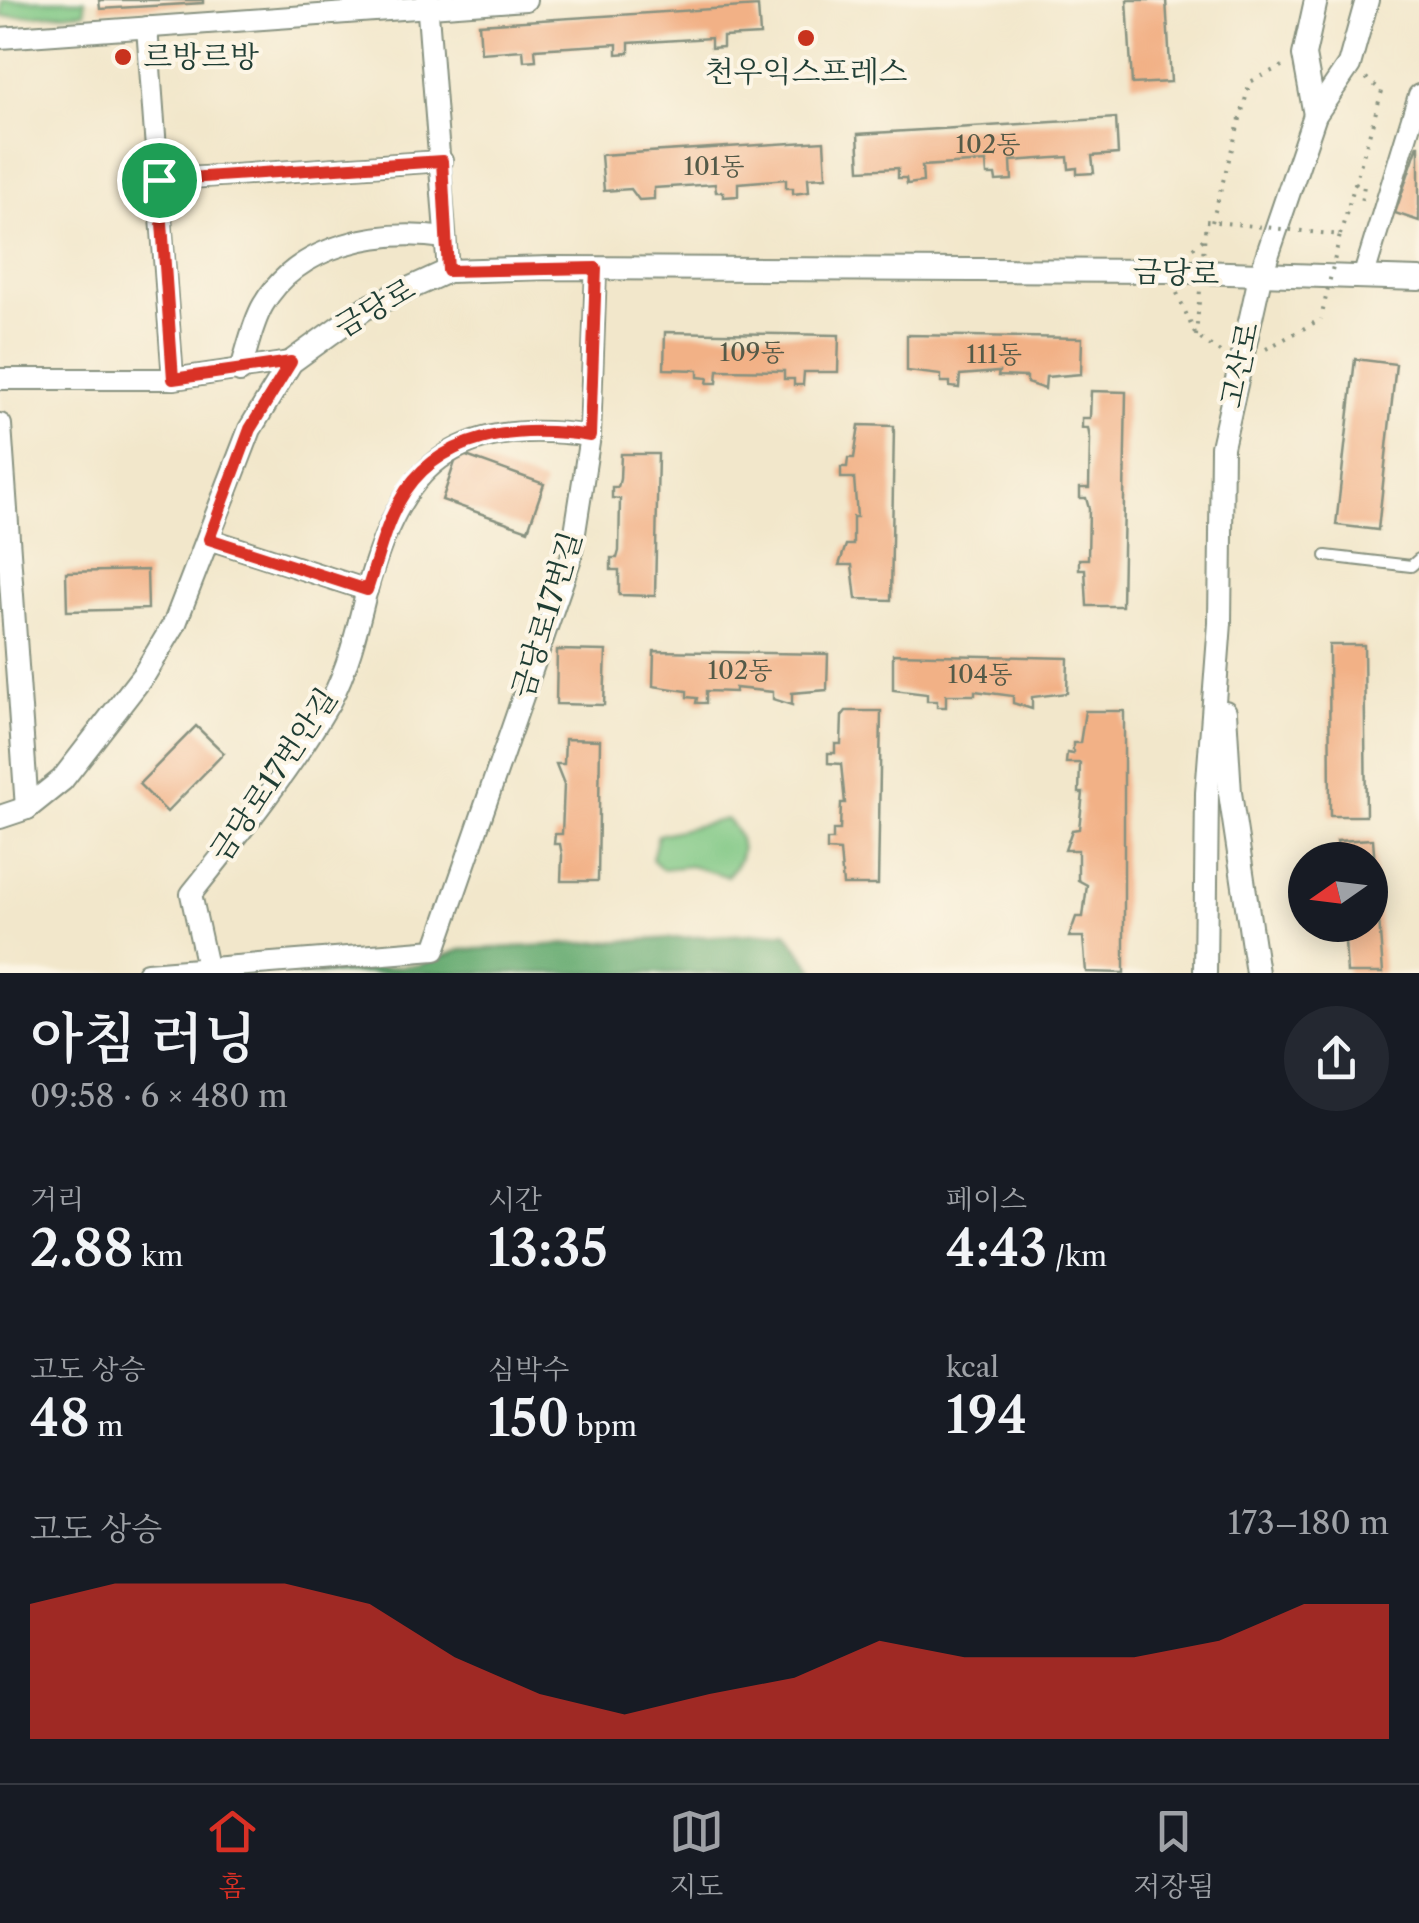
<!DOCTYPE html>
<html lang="ko">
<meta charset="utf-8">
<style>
:root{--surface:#171b24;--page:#242831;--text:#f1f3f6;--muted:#9ea1a6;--line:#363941;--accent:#d93025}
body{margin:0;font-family:"Libre Caslon Text","Noto Serif KR",serif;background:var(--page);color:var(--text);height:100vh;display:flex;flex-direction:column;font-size:38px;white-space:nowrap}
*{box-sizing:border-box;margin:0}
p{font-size:32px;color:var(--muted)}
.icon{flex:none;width:55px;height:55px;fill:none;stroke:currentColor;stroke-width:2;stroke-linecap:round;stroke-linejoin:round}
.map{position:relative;height:973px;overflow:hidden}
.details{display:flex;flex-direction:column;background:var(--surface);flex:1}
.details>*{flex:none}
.needle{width:65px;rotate:256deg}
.buttons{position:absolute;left:1288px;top:842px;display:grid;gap:20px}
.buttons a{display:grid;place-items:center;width:100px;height:100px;border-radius:50%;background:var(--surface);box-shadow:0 5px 25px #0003;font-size:50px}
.pin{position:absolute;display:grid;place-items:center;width:85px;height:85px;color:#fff;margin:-42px;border:5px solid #fff;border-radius:50%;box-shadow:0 2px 10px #0007}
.round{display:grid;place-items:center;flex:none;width:105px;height:105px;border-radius:52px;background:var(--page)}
.headline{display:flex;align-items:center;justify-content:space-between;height:170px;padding:0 30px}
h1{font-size:55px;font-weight:600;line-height:75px}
.figures{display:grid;grid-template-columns:repeat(3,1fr);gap:15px;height:170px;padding:10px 30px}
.figures div{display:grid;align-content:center}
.figures b{font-size:50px;font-weight:600}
.figures small{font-size:28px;font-weight:400}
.figures p{font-size:28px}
.chart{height:280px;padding:20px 30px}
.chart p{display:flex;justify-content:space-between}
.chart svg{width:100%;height:180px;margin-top:10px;fill:var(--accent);opacity:.7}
.menu{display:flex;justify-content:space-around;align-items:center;height:140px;border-top:2px solid var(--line);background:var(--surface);font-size:28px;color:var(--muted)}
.menu a{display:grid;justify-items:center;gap:5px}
.menu .on{color:var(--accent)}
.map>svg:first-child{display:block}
.green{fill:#7fc784;stroke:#4f825c;stroke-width:2.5}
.forest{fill:#67ac72;stroke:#437453;stroke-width:2.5}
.building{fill:#f2b186}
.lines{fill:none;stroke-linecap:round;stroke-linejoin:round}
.service-casing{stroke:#889280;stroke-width:14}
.minor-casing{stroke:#889280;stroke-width:24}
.tertiary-casing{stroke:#889280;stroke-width:26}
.path{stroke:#889280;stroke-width:4;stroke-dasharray:2.5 8;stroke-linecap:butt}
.service{stroke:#fff;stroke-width:10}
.minor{stroke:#fff;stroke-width:20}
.tertiary{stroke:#fff;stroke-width:22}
.path-bridge{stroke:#889280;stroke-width:4;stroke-dasharray:2.5 8;stroke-linecap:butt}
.route-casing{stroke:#fff;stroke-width:20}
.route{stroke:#d93025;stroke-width:12}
.poi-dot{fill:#c8321e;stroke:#fcf5e5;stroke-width:4}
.labels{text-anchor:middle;stroke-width:8;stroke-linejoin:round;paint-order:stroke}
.number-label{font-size:25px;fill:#545a48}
.poi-label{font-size:30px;fill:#1f3d34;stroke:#fcf5e5;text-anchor:start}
.street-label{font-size:30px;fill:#1f3d34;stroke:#fcf5e5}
</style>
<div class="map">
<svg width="1419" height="973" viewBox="0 0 1419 973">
<rect width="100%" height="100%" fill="#fcf5e5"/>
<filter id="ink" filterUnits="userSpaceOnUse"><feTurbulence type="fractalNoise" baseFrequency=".01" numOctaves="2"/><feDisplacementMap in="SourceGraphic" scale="20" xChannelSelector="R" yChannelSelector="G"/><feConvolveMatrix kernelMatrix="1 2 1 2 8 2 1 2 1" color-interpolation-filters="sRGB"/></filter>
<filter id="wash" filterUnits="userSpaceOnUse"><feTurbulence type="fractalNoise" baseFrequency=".0048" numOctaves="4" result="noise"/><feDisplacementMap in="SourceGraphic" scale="40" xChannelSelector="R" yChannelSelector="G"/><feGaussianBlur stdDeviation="2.25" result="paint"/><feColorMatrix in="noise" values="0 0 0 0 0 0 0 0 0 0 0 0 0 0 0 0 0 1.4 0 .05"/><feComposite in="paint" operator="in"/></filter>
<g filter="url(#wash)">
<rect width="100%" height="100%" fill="#f2e7cb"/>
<!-- green -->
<g class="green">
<path d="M2,0H85V12L2,17Z"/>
<path d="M726,819C746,838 747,857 727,876L690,866L662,869L652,859L658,835Z"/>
</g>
<!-- forest -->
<path class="forest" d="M786,932L816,973H291L420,965L460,950Z"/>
<g id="blocks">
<!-- building -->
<g class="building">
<path d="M99,0H203V3L100,9Z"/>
<path d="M1127,0H1166L1171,82L1132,84Z"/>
<path d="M758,6L760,35L723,37V47L711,48V38L629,43V53L617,54V44L535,49L536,60L524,61L523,50L481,53L479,24Z"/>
<path d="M1116,118L1118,154L1092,156L1094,173L1077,174V168L1069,169L1068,157L1011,161L1012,180L996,181L995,175H987L986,162L922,166L923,182L907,184L906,178H898V168L860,170L858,134Z"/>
<path d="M824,141L826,177L808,178L809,192L793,194V188H786V179L738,183V196L723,197V192H716L715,184L654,188V199L639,200L631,189L604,191L601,155Z"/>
<path d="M1418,145H1419V221L1395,213Z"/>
<path d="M665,332L839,335L838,372H804L803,385H794V379H784V371L718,370L717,383H707L708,378L698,377V370L664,369Z"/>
<path d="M907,335L1082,338L1081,374L1046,377L1045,389L1027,383V377L998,376L999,372L960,375L959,388L950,387V382H941V375L907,371Z"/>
<path d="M1355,359L1396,364L1378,530L1336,525Z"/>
<path d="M1091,391L1126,392L1122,606H1087L1085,569H1079V559H1088L1089,509L1086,498H1080V488H1089L1090,439L1088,428H1082V418H1090Z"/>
<path d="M859,425L894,426L891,600L856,599L852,565H839L846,545H853V517H857L854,478H841V467H847L848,458H854Z"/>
<path d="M458,453L544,484L528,530L442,500Z"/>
<path d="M621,454H658L655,596L619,595V570H611V558H617L619,551L620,499L612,498V487H618L620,479Z"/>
<path d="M147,570L148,609L67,611L66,572Z"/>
<path d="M1329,645H1364L1366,816H1330Z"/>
<path d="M557,650L606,651L604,705L556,704Z"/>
<path d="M654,651L828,654L827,690L792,693V705L773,699V692L735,688V692L706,691V703H696L697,698L687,697V691L653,686Z"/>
<path d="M893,654L1068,658L1067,693L1032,697V709L1013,703V696L975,691V695H946V707H937V701H927V694L893,690Z"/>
<path d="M846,711H881L878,885H843L840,851L827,850V840H833V830H840L841,803H845L841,764L828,763V753H835V744H841L842,716Z"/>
<path d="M1085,711H1124V973L1086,972L1083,937H1069L1076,917H1083L1087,885L1078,880V850H1065L1072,830L1079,829L1083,793H1079L1080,763H1066L1067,753L1073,754V743H1080Z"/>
<path d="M196,726L224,753L167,812L139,784Z"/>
<path d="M565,739L600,740L598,881H561L562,855L560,844H554L555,834H562L564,784L556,764H564Z"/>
<path d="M1373,839L1383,973H1347L1344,925H1370V860H1339L1337,841Z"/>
</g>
</g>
</g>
<g filter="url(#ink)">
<use href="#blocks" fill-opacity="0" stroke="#889280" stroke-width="2.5"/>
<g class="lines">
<!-- service casing -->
<g class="service-casing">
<path id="service" d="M1326,556L1411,566L1419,559"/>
</g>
<!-- minor casing -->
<g class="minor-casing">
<g id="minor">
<path d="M427,0L448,271"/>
<path d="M147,27L173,379"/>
<path d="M0,38L526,0"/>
<path d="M159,180L442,161"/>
<path d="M1363,278L1419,95"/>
<path d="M240,372C247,351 252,324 263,305C299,243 381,229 445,238"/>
<path d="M0,379H173L291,362"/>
<path d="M209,539L367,590"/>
<path d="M207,967L191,894C240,833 291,770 330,702C348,668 357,630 366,593C401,465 453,416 590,436"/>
<path d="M147,973L435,950L571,558L590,436L596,269"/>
</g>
</g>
<!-- tertiary casing -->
<g class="tertiary-casing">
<g id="tertiary">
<path d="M1315,115L1304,55L1316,0"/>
<path d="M0,425L27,808"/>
<path d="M1225,712L1230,793L1257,973"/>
<path d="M0,817L27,808L62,780L145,673L175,623L250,429L291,362L364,309L448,271L550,268L1167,271L1419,279"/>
<path d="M1205,973L1207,793L1220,623L1222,447L1260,277L1315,115L1349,65L1367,0"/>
</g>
</g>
<!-- path -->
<g class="path">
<path d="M1355,183L1364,186L1361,202"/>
<path d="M1212,222L1250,82L1282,66"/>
<path d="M1340,235L1382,91L1366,78"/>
<path d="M1193,248L1205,238"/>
<path d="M1177,293L1196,336L1220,352"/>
<path d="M1266,349L1321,319"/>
</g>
<!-- service -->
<use href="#service" class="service"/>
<!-- minor -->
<use href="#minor" class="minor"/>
<!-- tertiary -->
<use href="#tertiary" class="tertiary"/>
<!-- path-bridge -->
<path class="path-bridge" d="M1196,336L1206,221L1340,235L1321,319"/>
</g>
</g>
<g class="lines" filter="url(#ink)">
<!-- route casing -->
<g class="route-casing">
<path id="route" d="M442,161L448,271L596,268L590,436C520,425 436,432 399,502C384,528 377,562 367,590L209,539L250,429L291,362L173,379L159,180Z"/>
</g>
<!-- route -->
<use href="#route" class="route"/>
</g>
<!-- markers -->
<g class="poi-dot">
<circle cx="806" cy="38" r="10"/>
<circle cx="123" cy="57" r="10"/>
</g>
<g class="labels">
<!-- number labels -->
<g class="number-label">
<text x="988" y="153">102동</text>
<text x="714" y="175">101동</text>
<text x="752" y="361">109동</text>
<text x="994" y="363">111동</text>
<text x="740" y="679">102동</text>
<text x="980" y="683">104동</text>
</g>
<!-- poi labels -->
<g class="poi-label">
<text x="143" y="67">르방르방</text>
<text x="806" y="82" text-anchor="middle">천우익스프레스</text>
</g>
<!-- street labels -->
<g class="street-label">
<text transform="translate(1176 273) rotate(2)" y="10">금당로</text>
<text transform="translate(375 308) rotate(-30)" y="10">금당로</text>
<text transform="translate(1240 365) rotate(-78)" y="10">고산로</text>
<text transform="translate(547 615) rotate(-73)" y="10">금당로17번길</text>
<text transform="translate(274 775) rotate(-56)" y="10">금당로17번안길</text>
</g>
</g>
</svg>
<div class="buttons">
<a><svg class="needle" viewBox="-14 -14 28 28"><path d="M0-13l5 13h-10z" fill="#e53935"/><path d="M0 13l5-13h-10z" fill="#9ea1a6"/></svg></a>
</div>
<div class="pin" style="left:159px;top:180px;background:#1e9e55"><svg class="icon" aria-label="arrive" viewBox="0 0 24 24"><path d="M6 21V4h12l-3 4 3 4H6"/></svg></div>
</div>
<section class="details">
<div class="headline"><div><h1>아침 러닝</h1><p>09:58 · 6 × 480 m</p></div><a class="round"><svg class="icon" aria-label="share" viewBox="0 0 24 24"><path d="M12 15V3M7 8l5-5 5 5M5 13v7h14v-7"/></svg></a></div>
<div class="figures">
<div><p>거리</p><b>2.88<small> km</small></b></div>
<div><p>시간</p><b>13:35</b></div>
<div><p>페이스</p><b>4:43<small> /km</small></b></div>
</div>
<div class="figures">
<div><p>고도 상승</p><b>48<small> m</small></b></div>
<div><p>심박수</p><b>150<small> bpm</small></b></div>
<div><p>kcal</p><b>194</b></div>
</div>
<div class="chart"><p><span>고도 상승</span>173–180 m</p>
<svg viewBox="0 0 160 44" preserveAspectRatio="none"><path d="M0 44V11L10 6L20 6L30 6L40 11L50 24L60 33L70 38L80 33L90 29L100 20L110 24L120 24L130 24L140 20L150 11L160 11V44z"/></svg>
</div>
</section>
<nav class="menu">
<a class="on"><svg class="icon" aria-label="home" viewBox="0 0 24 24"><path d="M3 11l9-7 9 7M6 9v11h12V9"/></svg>홈</a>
<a><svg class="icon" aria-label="map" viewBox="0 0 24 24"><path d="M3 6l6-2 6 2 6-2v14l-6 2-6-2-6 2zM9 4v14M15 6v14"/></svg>지도</a>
<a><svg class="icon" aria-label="saved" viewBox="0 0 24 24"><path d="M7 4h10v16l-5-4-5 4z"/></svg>저장됨</a>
</nav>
